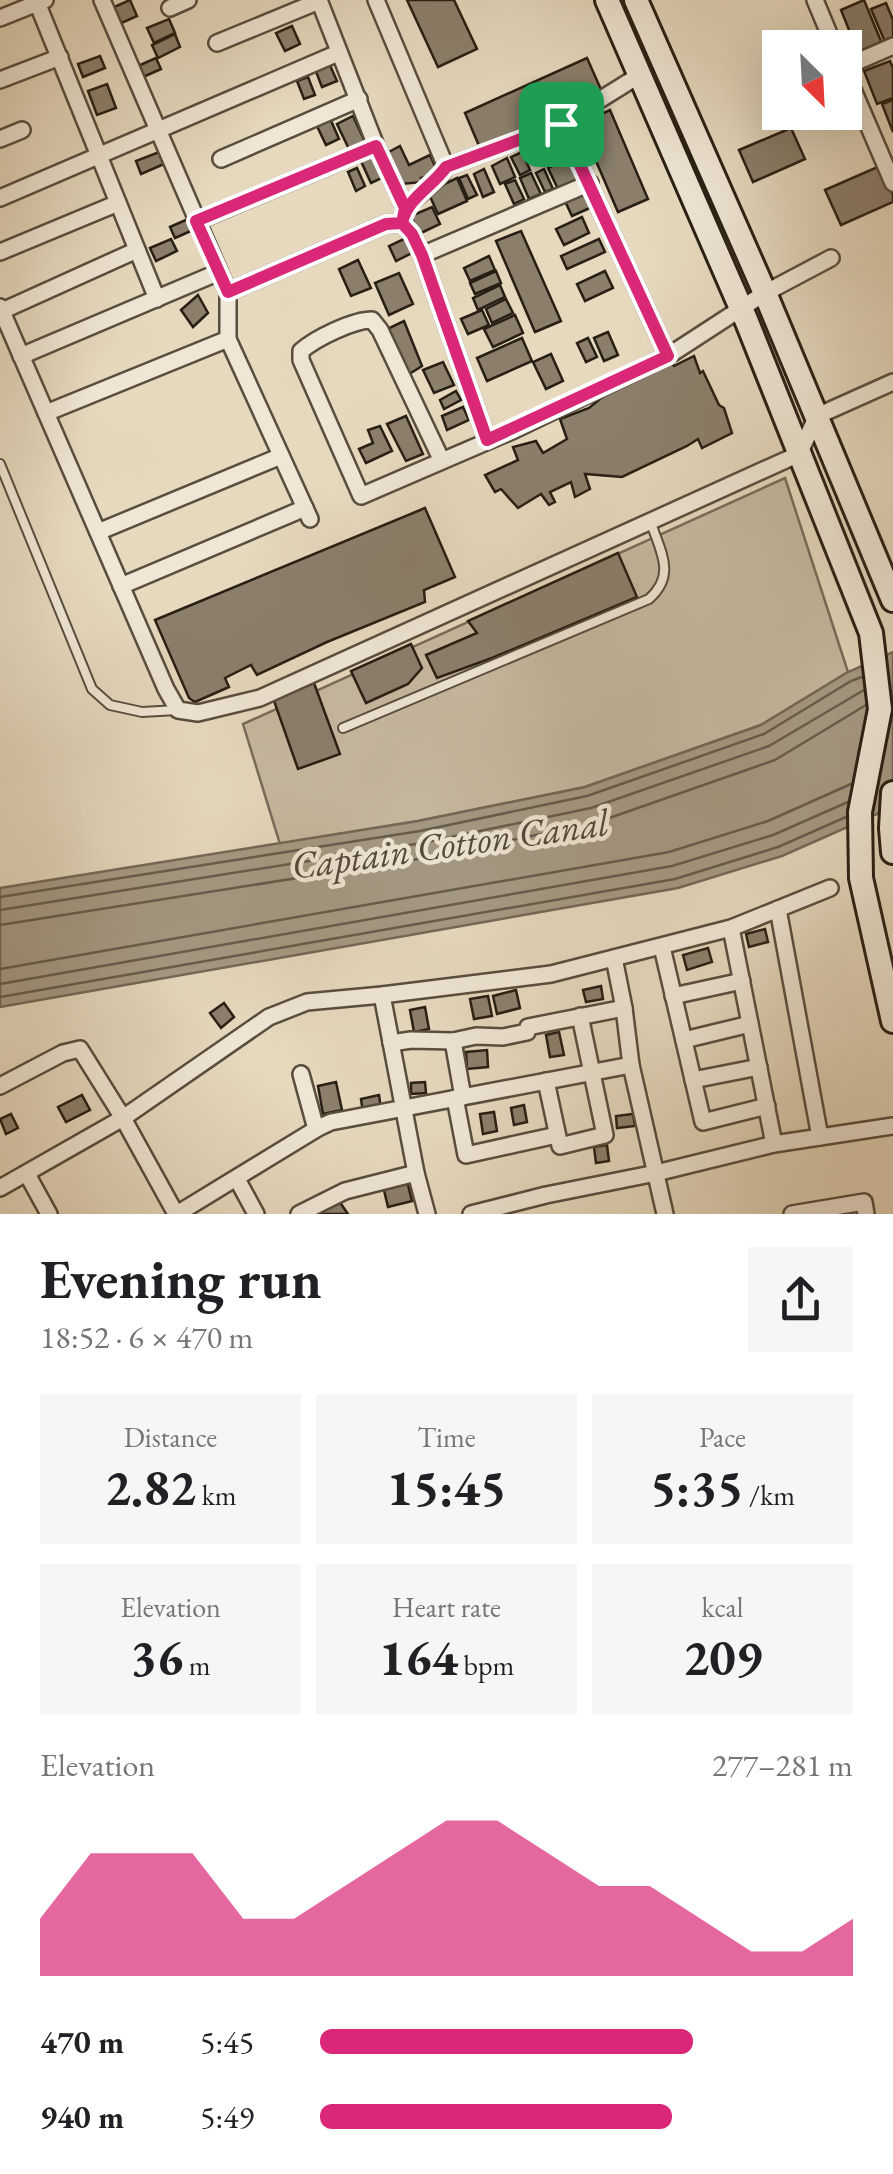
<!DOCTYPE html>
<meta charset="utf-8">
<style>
:root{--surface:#fff;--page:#f6f6f6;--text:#202124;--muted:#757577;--accent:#db2777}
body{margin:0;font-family:"EB Garamond",serif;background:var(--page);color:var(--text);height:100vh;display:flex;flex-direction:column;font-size:38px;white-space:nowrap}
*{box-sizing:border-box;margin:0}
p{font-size:32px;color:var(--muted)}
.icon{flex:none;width:55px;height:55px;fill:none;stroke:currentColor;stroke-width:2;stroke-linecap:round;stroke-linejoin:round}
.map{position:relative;height:1214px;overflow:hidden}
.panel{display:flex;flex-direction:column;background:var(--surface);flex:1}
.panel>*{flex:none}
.needle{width:65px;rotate:156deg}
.tools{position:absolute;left:762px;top:30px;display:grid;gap:20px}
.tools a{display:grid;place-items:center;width:100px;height:100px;border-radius:0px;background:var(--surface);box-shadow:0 10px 40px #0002;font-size:50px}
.pin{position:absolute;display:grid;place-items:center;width:85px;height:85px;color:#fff;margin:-42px;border-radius:20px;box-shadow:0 5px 15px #0006}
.round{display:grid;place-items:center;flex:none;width:105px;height:105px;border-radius:0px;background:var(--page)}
.headline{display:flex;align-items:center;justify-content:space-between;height:170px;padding:0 40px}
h1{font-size:55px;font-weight:700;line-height:75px}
.figures{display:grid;grid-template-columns:repeat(3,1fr);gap:15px;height:170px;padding:10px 40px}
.figures div{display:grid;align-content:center;border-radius:0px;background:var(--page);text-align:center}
.figures b{font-size:50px;font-weight:700}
.figures small{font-size:28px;font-weight:400}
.figures p{font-size:28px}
.chart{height:280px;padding:20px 40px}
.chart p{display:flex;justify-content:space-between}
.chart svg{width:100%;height:180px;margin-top:10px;fill:var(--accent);opacity:.7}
ul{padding:0 40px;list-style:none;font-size:32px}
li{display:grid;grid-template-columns:160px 120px 1fr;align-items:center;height:75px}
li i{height:25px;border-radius:12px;background:var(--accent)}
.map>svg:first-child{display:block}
.green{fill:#c6b9a1;stroke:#776c5a;stroke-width:2.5}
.water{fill:#a59984;stroke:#736857;stroke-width:2.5}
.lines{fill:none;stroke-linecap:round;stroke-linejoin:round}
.shore{stroke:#665c4c;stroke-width:2.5}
.building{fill:#8b7f6c;stroke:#281e14;stroke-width:2.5}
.lane-casing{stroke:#584d3e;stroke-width:12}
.street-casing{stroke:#584d3e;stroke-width:20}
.secondary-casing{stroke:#281e14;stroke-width:28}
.lane{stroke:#efe6d5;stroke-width:8}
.street{stroke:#efe6d5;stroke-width:15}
.secondary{stroke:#efe6d5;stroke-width:22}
.route-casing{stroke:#fff;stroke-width:20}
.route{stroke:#db2777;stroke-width:12}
.labels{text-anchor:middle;stroke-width:9;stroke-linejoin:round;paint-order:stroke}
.water-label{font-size:38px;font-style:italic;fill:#54493b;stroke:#efe6d5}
</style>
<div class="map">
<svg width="893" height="1214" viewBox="0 0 893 1214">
<rect width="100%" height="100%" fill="#e6d9be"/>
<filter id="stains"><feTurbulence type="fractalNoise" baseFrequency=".002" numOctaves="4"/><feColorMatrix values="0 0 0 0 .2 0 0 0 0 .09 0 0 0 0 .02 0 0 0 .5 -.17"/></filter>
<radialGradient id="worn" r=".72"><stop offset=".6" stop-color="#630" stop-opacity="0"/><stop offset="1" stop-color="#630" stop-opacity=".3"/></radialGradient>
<!-- green -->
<path class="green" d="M785,478L848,672L761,725L585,787L418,821L280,844L243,724Z"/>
<!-- water -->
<path class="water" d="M893,652V807L782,856L678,888L0,1007V888L418,821L585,787L761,725L848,672Z"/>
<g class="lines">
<!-- shore -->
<g class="shore">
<path d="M0,897L420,831L587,796L764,734L851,681L862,677"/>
<path d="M0,910L422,843L591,808L769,746L864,690"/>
<path d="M0,925L424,858L595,823L775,760L866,705"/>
<path d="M0,969L669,852L768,821L851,784"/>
<path d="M0,984L672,866L773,835L848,802"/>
<path d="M0,997L675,879L778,847L846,817"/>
</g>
</g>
<!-- building -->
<g class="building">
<path d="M130,0L137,16L119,24L112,8Z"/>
<path d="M407,0H454L477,49L438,67Z"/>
<path d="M864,0L883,46L859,55L841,10Z"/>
<path d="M886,3L893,20V39L885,42L871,9Z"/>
<path d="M169,19L175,33L154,43L147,28Z"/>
<path d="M292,26L300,44L285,51L276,33Z"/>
<path d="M175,34L180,47L158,58L152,45Z"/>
<path d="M100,56L105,68L83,77L78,64Z"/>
<path d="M156,58L161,69L143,77L138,66Z"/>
<path d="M587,58L603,94L480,148L465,113Z"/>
<path d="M890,61L893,68V98L877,104L864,71Z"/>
<path d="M329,63L337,81L322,87L315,69Z"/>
<path d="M308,77L315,95L304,99L297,81Z"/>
<path d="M107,84L116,108L97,115L88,91Z"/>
<path d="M893,100V132L882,104Z"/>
<path d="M610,110L648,199L618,212L580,124Z"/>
<path d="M329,116L339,139L326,145L315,122Z"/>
<path d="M353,116L365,142L349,149L337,124Z"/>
<path d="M791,128L805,159L753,182L739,150Z"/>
<path d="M400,146L409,165L430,155L438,173L421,178L423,182L401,184L387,153Z"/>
<path d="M159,152L164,164L141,174L136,161Z"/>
<path d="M522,152L530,170L520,175L511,157Z"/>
<path d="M373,153L384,177L371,183L360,159Z"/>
<path d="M571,157L581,178L558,189L548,168Z"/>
<path d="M507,158L515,177L500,184L492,166Z"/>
<path d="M880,166L893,195V202L841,225L825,190Z"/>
<path d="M357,168L365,186L356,191L348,172Z"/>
<path d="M484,169L494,192L483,197L474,174Z"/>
<path d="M544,169L553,189L545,192L536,173Z"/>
<path d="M531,173L541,194L529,199L520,178Z"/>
<path d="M467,175L477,195L468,199L459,178Z"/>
<path d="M457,178L467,201L438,214L428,192Z"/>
<path d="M515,180L524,199L514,204L505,184Z"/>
<path d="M584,189L592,207L572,216L564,199Z"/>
<path d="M432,207L440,224L419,234L411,216Z"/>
<path d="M582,217L589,233L564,245L556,229Z"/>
<path d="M188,219L193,230L175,238L170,227Z"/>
<path d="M521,231L561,321L535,332L496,241Z"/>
<path d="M410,236L416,251L396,261L389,246Z"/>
<path d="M171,239L177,251L156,261L150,248Z"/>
<path d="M599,239L605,252L567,269L561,256Z"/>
<path d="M489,256L495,270L470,281L464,268Z"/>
<path d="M358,260L371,288L351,296L339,269Z"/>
<path d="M496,271L501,283L475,294L470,283Z"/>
<path d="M605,271L613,288L585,301L577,284Z"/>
<path d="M399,273L413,304L389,315L375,283Z"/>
<path d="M500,285L505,297L478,310L473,298Z"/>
<path d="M198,295L208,313L193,327L181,310Z"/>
<path d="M506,299L513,313L492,323L486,309Z"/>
<path d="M482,310L489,325L468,334L461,319Z"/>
<path d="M515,315L523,333L493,347L484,329Z"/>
<path d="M404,321L422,366L403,378L383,331Z"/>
<path d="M608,332L618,355L604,361L594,338Z"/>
<path d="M522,338L532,361L487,381L477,358Z"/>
<path d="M588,338L597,357L586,362L577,343Z"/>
<path d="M551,354L563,381L546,389L533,362Z"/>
<path d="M694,356L700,373L703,371L719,405L724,408L732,433L702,448L698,439L687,446L622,477L585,474L590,489L575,497L571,482L550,492L555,502L549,505L541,494L518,508L501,489L495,492L485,475L518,460L513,447L536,441L543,453L567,439L560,419L589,408L616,386L670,360L674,366Z"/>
<path d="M443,362L454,385L434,393L423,370Z"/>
<path d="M456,391L461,400L444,409L440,400Z"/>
<path d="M463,407L469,420L447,430L442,416Z"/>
<path d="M406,416L423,454L406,461L387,424Z"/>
<path d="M380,426L392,451L366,463L359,449L373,443L368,430Z"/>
<path d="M425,508L455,577L424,590L425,602L327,642L257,675L251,665L225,678L229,687L195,702L189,698L155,620Z"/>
<path d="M618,553L637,597L492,658L437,678L426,655L477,633L468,621Z"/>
<path d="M411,644L422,668L408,684L366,703L351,671Z"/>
<path d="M314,683L340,754L298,769L273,698Z"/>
<path d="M765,929L768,942L749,947L746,934Z"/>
<path d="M708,948L712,962L687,970L683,955Z"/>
<path d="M601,986L603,999L586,1002L583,990Z"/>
<path d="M516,990L520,1008L497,1014L493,996Z"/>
<path d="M488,996L492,1016L474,1019L470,999Z"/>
<path d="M224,1003L234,1017L221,1028L210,1013Z"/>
<path d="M425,1007L429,1029L414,1032L410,1010Z"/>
<path d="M559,1032L564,1055L550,1057L546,1035Z"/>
<path d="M487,1050L488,1067L467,1069L466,1052Z"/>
<path d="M336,1082L342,1110L323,1114L318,1086Z"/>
<path d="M425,1082L426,1093L411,1094V1083Z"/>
<path d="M82,1095L90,1110L66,1122L58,1107Z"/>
<path d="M379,1095L381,1109L363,1113L361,1099Z"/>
<path d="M524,1105L527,1122L514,1125L511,1108Z"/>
<path d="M494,1112L497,1131L483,1134L480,1114Z"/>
<path d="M11,1114L18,1128L6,1134L0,1119Z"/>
<path d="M633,1114L635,1126L617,1128L616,1116Z"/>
<path d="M607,1145L609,1161L596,1163L594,1147Z"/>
<path d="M407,1181L412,1201L388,1207L383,1186Z"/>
<path d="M339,1201L348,1214H319Z"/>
</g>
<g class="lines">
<!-- lane casing -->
<g class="lane-casing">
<g id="lane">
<path d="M0,464L92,689L110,705L142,712L177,710"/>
<path d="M343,728L649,599C676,575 661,553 651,523"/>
</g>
</g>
<!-- street casing -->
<g class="street-casing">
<g id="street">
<path d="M36,0L157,299"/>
<path d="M102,0L228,292V339L310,519"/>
<path d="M319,0L376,146L405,208L404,214"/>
<path d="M376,0L446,167"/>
<path d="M815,0L835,48"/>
<path d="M170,8L188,0"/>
<path d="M0,18L45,0"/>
<path d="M217,43L319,1"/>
<path d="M845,67L893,46"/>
<path d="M845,71L893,183"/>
<path d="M0,80L60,57"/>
<path d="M561,124L668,356"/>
<path d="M0,139L22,130"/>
<path d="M221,159L359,99"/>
<path d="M0,198L338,53"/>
<path d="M405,208L440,176L446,167L561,124L638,76"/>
<path d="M197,221L376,146"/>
<path d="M0,252L118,203"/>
<path d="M422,255L590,183"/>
<path d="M228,292L386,224L402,223L412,234L422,255L487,440"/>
<path d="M0,307L166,689L178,710L198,713L260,698L799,454L817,416L893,382"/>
<path d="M2,311L137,250"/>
<path d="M21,356L219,272"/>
<path d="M46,413L228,339"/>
<path d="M442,461L380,330L372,320C353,320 316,338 301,351V360L361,496L514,430L668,356L765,293L831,258"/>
<path d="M98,532L281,456"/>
<path d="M121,586L305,508"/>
<path d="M778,909L820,1137"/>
<path d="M731,928L774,1144"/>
<path d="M662,947L703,1122L767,1106"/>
<path d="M614,958L624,1008L631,1065L665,1214"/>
<path d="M382,995L416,1173L427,1214"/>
<path d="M673,996L742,981"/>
<path d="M684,1040L750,1024"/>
<path d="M453,1041L463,1097"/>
<path d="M391,1043L411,1040L453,1041L476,1036L503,1037L527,1032L528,1027L624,1008"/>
<path d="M301,1074L316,1129"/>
<path d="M693,1080L759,1067"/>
<path d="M546,1081L560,1146L605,1135L580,1016"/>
<path d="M0,1086L63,1053L80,1049L123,1118L176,1214"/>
<path d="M455,1098L466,1155L557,1135"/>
<path d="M27,1174L49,1214"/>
<path d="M237,1179L256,1214"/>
<path d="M0,1188L123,1118L269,1017L307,1002L382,995L551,974L731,928L830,888"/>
<path d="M177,1214L318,1128L331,1122L631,1065"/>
<path d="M299,1214L345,1191L416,1173"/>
<path d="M471,1214L546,1195L656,1173L774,1144L893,1126"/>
<path d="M792,1214L864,1202L866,1214"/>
</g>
</g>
<!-- secondary casing -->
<g class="secondary-casing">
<g id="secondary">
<path d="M607,0L747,322L871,633L880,709L860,812L861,878L893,1021"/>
<path d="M636,0L765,293L893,600"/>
<path d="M893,793L891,828L893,852"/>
</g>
</g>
<!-- lane -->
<use href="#lane" class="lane"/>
<!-- street -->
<use href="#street" class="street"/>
<!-- secondary -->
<use href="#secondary" class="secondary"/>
</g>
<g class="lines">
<!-- route casing -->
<g class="route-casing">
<path id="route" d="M561,124L446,167C432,187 407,198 402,223L386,224L228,292L196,221L376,146L405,208L402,223L412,234L422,255L487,440L668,356L561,124"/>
</g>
<!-- route -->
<use href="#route" class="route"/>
</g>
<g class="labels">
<!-- water labels -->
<g class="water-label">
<text transform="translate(450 844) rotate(-8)" y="13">Captain Cotton Canal</text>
</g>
</g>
<rect width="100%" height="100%" filter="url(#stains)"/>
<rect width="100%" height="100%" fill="url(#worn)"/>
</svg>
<div class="tools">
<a><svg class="needle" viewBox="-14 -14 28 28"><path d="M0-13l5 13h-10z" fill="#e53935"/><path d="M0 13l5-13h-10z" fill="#757577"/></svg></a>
</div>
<div class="pin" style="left:561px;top:124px;background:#1e9e55"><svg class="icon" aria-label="arrive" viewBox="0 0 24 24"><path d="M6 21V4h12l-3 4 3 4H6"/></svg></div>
</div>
<section class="panel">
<div class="headline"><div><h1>Evening run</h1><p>18:52 · 6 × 470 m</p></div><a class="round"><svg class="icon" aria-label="share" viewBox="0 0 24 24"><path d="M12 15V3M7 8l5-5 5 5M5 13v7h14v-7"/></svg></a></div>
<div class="figures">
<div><p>Distance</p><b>2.82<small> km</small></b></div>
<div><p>Time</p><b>15:45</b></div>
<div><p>Pace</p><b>5:35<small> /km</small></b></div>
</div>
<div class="figures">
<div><p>Elevation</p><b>36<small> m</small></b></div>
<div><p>Heart rate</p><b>164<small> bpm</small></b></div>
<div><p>kcal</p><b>209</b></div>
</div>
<div class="chart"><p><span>Elevation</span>277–281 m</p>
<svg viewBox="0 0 160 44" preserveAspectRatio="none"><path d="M0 44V30L10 14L20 14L30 14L40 30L50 30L60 22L70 14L80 6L90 6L100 14L110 22L120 22L130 30L140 38L150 38L160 30V44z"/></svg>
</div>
<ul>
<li><b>470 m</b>5:45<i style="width:70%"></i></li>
<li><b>940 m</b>5:49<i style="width:66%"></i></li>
</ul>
</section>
